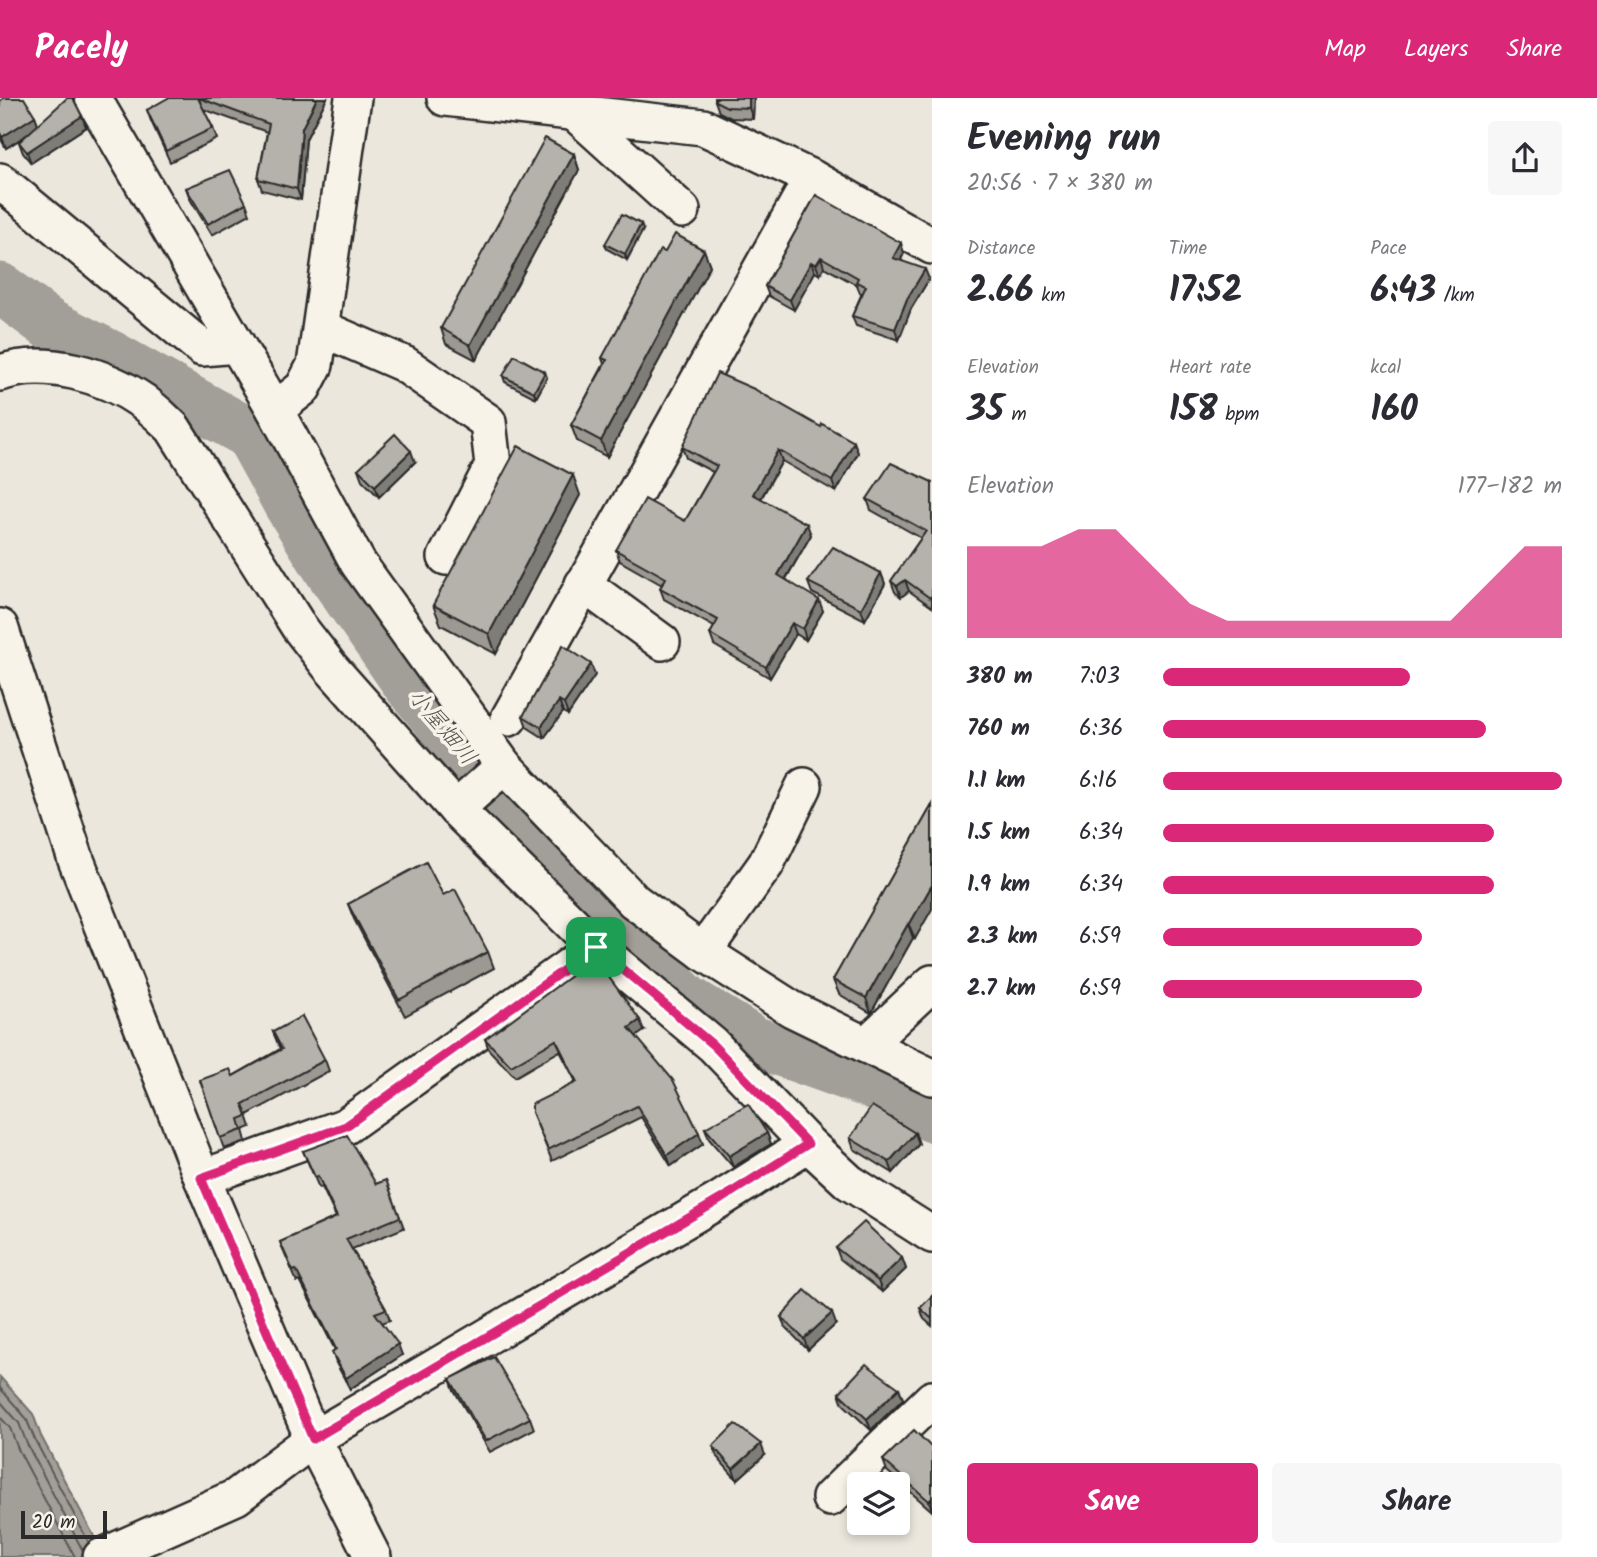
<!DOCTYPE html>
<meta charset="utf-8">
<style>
:root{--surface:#fff;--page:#f7f7f7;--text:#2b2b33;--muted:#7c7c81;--accent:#db2777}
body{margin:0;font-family:Kalam,"Klee One",sans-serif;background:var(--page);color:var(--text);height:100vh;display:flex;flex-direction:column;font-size:26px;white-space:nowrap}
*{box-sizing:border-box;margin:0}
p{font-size:23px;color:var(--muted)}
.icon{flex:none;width:38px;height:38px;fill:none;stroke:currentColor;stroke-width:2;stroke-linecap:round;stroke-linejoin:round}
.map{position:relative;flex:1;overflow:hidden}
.details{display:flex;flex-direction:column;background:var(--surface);width:665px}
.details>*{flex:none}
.fabs{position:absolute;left:847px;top:1374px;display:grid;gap:14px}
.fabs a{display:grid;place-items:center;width:63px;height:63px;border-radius:7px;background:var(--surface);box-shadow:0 4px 10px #0003;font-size:35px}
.scale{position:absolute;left:21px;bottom:18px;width:86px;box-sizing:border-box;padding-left:7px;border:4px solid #2b2b2b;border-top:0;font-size:19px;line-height:24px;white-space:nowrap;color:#2b2b2b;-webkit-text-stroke:5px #f7f3e8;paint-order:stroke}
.pin{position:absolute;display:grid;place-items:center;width:60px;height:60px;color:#fff;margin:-30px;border-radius:14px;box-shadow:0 4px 10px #0006}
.round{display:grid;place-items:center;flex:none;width:74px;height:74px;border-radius:7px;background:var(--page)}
.overview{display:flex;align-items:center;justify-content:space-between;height:119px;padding:0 35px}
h1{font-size:38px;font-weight:800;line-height:52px}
.figures{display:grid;grid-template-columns:repeat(3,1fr);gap:10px;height:119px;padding:7px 35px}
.figures div{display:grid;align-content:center}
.figures b{font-size:35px;font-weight:800}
.figures small{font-size:19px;font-weight:400}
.figures p{font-size:19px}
.chart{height:196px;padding:14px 35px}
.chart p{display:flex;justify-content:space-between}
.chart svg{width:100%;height:126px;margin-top:7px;fill:var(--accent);opacity:.7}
.action{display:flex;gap:14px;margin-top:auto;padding:14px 35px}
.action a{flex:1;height:80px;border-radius:7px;background:var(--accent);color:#fff;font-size:28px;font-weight:800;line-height:80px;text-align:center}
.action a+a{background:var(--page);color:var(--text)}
ul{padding:0 35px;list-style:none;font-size:23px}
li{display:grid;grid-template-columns:112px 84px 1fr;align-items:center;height:52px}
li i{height:18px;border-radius:9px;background:var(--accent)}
header{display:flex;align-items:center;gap:42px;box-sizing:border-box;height:98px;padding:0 35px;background:var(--accent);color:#fff}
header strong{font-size:33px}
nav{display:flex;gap:38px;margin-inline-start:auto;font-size:24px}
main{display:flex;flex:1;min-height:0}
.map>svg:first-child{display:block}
.water{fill:#a29f98;stroke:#72716c;stroke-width:2}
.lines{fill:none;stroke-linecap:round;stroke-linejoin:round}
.shore{stroke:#5b5957;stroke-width:2}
.river{stroke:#a29f98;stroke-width:51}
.minor-casing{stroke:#2b2b2b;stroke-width:40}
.minor{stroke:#f7f3e8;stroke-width:35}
.wall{fill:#9c9993;stroke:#2b2b2b;stroke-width:2}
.shaded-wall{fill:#7f7d78;stroke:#2b2b2b;stroke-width:2}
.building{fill:#b5b2ab;stroke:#2b2b2b;stroke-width:2}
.route-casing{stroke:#fff;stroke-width:14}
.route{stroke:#db2777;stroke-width:9}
.labels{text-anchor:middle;stroke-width:7;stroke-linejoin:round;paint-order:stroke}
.water-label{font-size:23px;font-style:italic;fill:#555451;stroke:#f7f3e8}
</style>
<header>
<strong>Pacely</strong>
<nav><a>Map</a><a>Layers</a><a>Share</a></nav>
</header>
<main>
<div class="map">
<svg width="932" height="1459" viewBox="0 0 932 1459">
<rect width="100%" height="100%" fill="#ebe7dd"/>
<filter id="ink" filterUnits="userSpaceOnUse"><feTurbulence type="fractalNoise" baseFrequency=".0143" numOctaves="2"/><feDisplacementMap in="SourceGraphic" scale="14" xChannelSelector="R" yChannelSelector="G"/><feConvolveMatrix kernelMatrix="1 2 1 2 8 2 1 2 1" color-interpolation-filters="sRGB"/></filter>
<g filter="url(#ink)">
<!-- water -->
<path class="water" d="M0,1279L33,1316L41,1338L105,1459H0Z"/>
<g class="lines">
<!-- shore -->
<g class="shore">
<path d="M0,1290L26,1320L35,1342L89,1445"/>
<path d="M0,1303L19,1325L27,1346L83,1453"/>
<path d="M0,1319L10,1330L18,1351L75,1459"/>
</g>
<!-- river -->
<path class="river" d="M0,190L50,227L111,258L250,336L288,405L332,476L408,586L613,830L687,902L753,943L870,985L932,1019"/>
<!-- minor casing -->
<g class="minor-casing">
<g id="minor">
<path d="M93,0L275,312L358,465L504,668L634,803L703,854L792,911L932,979"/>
<path d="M445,0L703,29L812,80L932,148"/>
<path d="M574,14L682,112"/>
<path d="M0,83L202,250L237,247"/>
<path d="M321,230L404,266L488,324L493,367L446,459"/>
<path d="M0,275C46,259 105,277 144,304C154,312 164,321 173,330L299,529L330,569L456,711L596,849L713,947L808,1046L849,1084L932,1137"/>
<path d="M275,312L303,290L315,267L353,0"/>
<path d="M583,486L662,544"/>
<path d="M0,529L76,762L202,1080L313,1341L373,1459"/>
<path d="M509,620L812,80"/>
<path d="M456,711L504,668"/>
<path d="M703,854L766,766L804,688"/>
<path d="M866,947L932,885"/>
<path d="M202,1080L346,1028L596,849"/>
<path d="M830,1400L932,1301"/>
<path d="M101,1459L236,1399L313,1341L721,1101L808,1046"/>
</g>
</g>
<!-- minor -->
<use href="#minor" class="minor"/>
</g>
<!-- wall -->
<g class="wall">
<path d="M199,0H327L306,41L301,102L262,92L258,81L267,34L203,11L213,30L217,41L170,64L151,23L147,12L201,7Z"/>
<path d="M754,0L753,21L731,20L719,14L715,3Z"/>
<path d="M0,3L35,18L38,26L82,18L86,29L31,65L23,55L19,44L27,37L6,50L0,40Z"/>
<path d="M574,56L579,72L476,262L446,246L441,230Z"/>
<path d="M186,90L246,105L250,116L212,137L190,101Z"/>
<path d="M816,97L904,155L901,162L929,181L911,211L899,242L856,228L852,218L862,195H860L857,187L824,169L820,177L815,174L794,212L769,198L765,188Z"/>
<path d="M643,132L627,162L607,151L605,146Z"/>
<path d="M704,152L710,168L607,359L577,343L571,327L604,266L602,260L665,154Z"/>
<path d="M545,274L547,280L536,300L505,284L503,278Z"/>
<path d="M821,329L854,344L858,355L836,394L782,363L761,401L811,437L786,481L823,513L806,542L796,536L770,580L714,547L710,536L714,529L664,501L660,490L662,487L620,463L616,452L685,423L713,374L686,360L682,349Z"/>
<path d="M415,364L379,399L362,382L358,371Z"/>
<path d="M932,384V509L909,493L901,499L895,494L891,483L921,440L871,412L867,401Z"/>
<path d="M580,397L496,556L441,527L433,507Z"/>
<path d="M881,475L885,486L865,522L812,495L808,484Z"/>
<path d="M595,577L568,617L563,614L544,640L527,629L523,618Z"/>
<path d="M932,707L915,841L913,840L871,915L839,896L833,882Z"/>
<path d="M443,797L488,854L494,870L405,918L354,821L348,806Z"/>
<path d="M644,933L636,938L703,1046L671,1068L641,1019L552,1063L532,1014L576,984L560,953L515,979L489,952L485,941Z"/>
<path d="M273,934L325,962L329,973L247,1017L251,1029L243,1032L246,1043L224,1051L200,982L233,978L280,951Z"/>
<path d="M705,1030L767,1035L771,1046L733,1069L709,1041Z"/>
<path d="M915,1035L919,1046L893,1075L854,1051L850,1040Z"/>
<path d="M303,1053L376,1086L386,1082L404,1130L352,1151L386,1211L390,1222L382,1225L402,1257L350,1291L336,1265L332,1254L335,1252L300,1183L297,1184L280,1144L336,1119L322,1089L319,1090Z"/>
<path d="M836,1150L902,1160L906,1171L882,1194L840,1161Z"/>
<path d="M932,1198V1228L924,1221L920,1210Z"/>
<path d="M781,1219L836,1226L808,1252L785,1229Z"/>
<path d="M450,1281L530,1320L534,1331L490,1354L454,1292Z"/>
<path d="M899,1290L903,1301L871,1332L843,1306L839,1295Z"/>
<path d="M713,1348L765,1357L737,1382L717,1359Z"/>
<path d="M932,1350V1413L887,1373L883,1362Z"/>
</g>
<!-- shaded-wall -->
<g class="shaded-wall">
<path d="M317,0H327L306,41L301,102L297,91L302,30Z"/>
<path d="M749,0H754L753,21L749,10Z"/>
<path d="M35,18L39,29L6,50L2,39Z"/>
<path d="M82,18L86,29L31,65L27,54Z"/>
<path d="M574,56L579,72L476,262L470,247Z"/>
<path d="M641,126L643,132L627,162L625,156Z"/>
<path d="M901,145L904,155L897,170L893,160Z"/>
<path d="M704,152L710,168L607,359L601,343Z"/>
<path d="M821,159L824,169L820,177L816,167Z"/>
<path d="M811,164L815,174L794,212L790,202Z"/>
<path d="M925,171L929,181L911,211L899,242L895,231L907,201Z"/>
<path d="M545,274L547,280L536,300L534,294Z"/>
<path d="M854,344L858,355L836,394L832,383Z"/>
<path d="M778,352L782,363L757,407L753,396Z"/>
<path d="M411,353L415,364L379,399L375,388Z"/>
<path d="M573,377L580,397L496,556L489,536Z"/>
<path d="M807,426L811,437L782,487L778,477Z"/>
<path d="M881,475L885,486L865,522L861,511Z"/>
<path d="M905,482L909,493L901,499L897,488Z"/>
<path d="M819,502L823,513L806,542L803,531Z"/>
<path d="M792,525L796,536L770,580L766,569Z"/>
<path d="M591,566L595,577L568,617L564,606Z"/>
<path d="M559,603L563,614L544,640L541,629Z"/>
<path d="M932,787V811L915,841L909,827Z"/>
<path d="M908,826L913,840L871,915L866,900Z"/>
<path d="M640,922L644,933L633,941L629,930Z"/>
<path d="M699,1035L703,1046L671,1068L667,1057Z"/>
<path d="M767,1035L771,1046L733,1069L729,1058Z"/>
<path d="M915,1035L919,1046L893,1075L889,1064Z"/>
<path d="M902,1160L906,1171L882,1194L878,1183Z"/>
<path d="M832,1215L836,1226L808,1252L804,1241Z"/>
<path d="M398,1246L402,1257L350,1291L346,1280Z"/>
<path d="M899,1290L903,1301L871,1332L867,1321Z"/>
<path d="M761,1346L765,1357L737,1382L733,1371Z"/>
<path d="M932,1400V1412L929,1403Z"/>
</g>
<!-- building -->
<g class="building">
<path d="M4,0H24L35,18L2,39L0,35V3Z"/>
<path d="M67,0H73L82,18L27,54L19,44Z"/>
<path d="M168,0H198L213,30L166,53L147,12Z"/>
<path d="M199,0H317L302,30L297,91L258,81L269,26Z"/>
<path d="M715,0H749V10L727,9L715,3Z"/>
<path d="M545,40L574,56L470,247L441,230Z"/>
<path d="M230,72L246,105L208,126L186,90Z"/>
<path d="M816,97L901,145L893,160L925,171L907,201L895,231L852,218L866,188L856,184L858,180L821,159L816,167L811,164L790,202L765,188Z"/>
<path d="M622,116L641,126L625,156L605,146Z"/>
<path d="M675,136L704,152L601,343L571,327L607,262L602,260L660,152L665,154Z"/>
<path d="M514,257L545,274L534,294L503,278Z"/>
<path d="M717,275L754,291L821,329L822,326L854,344L832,383L778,352L753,396L807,426L778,477L819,502L803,531L792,525L766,569L710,536L718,522L660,490L666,480L616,452L645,401L685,423L717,368L682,349Z"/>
<path d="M395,336L411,353L375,388L358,371Z"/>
<path d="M518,348L573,377L489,536L433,507Z"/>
<path d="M891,365L932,384V497L930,500L905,482L897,488L891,483L926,433L867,401Z"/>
<path d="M833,449L881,475L861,511L808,484Z"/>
<path d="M563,547L591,566L564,606L559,603L541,629L523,618Z"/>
<path d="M932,707V787L909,827L908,826L866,900L833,882Z"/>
<path d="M426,764L443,797L455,791L488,854L399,902L348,806Z"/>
<path d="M591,863L608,878L640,922L629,930L673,982L699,1035L667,1057L637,1008L548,1052L532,1014V1006L577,984L556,942L511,968L485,941Z"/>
<path d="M302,918L325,962L243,1006L247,1018L239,1021L242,1032L220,1040L200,982L230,971L233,978L282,951L273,934Z"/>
<path d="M748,1006L767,1035L729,1058L705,1030Z"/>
<path d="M872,1008L915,1035L889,1064L850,1040Z"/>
<path d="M347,1037L376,1086L386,1082L400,1119L346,1141L386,1211L375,1215L398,1246L346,1280L332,1254L336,1251L296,1172L293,1173L280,1144L337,1119L318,1078L315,1079L303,1053Z"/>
<path d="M864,1124L902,1160L878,1183L836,1150Z"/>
<path d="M805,1192L832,1215L804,1241L781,1219Z"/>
<path d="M932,1198V1221L920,1210Z"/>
<path d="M494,1259L530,1320L486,1343L450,1281Z"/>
<path d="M866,1266L899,1290L867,1321L839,1295Z"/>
<path d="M735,1326L761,1346L733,1371L713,1348Z"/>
<path d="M914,1332L932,1350V1400L929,1403L883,1362Z"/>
</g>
</g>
<g class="lines" filter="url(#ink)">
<!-- route casing -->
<g class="route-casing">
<path id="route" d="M596,849L713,947L808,1046L721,1101L313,1341L201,1080L346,1028Z"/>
</g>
<!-- route -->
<use href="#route" class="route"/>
</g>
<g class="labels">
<!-- water labels -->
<g class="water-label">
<text transform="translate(443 628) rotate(50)" y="8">小屋畑川</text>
</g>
</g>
</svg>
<div class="fabs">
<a><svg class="icon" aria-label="layers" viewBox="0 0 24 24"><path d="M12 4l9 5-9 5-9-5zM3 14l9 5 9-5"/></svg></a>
</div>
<div class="scale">20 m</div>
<div class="pin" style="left:596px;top:849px;background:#1e9e55"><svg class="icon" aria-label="arrive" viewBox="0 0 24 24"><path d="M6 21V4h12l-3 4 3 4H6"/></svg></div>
</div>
<section class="details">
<div class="overview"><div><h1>Evening run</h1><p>20:56 · 7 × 380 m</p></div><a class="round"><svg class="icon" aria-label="share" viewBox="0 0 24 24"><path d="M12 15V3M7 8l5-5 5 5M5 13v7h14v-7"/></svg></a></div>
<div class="figures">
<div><p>Distance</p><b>2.66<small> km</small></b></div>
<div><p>Time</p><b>17:52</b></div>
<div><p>Pace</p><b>6:43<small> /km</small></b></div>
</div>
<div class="figures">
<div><p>Elevation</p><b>35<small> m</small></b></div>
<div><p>Heart rate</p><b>158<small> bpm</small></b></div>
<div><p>kcal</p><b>160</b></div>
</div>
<div class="chart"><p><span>Elevation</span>177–182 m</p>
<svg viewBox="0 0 160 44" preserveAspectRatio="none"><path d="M0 44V12L10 12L20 12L30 6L40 6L50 19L60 32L70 38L80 38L90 38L100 38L110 38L120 38L130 38L140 25L150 12L160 12V44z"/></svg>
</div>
<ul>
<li><b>380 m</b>7:03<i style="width:62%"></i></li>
<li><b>760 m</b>6:36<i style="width:81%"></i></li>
<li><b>1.1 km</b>6:16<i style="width:100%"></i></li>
<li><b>1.5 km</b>6:34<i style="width:83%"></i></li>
<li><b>1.9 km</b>6:34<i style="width:83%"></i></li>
<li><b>2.3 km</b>6:59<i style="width:65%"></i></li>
<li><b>2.7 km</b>6:59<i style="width:65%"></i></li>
</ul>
<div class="action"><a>Save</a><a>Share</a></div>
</section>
</main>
